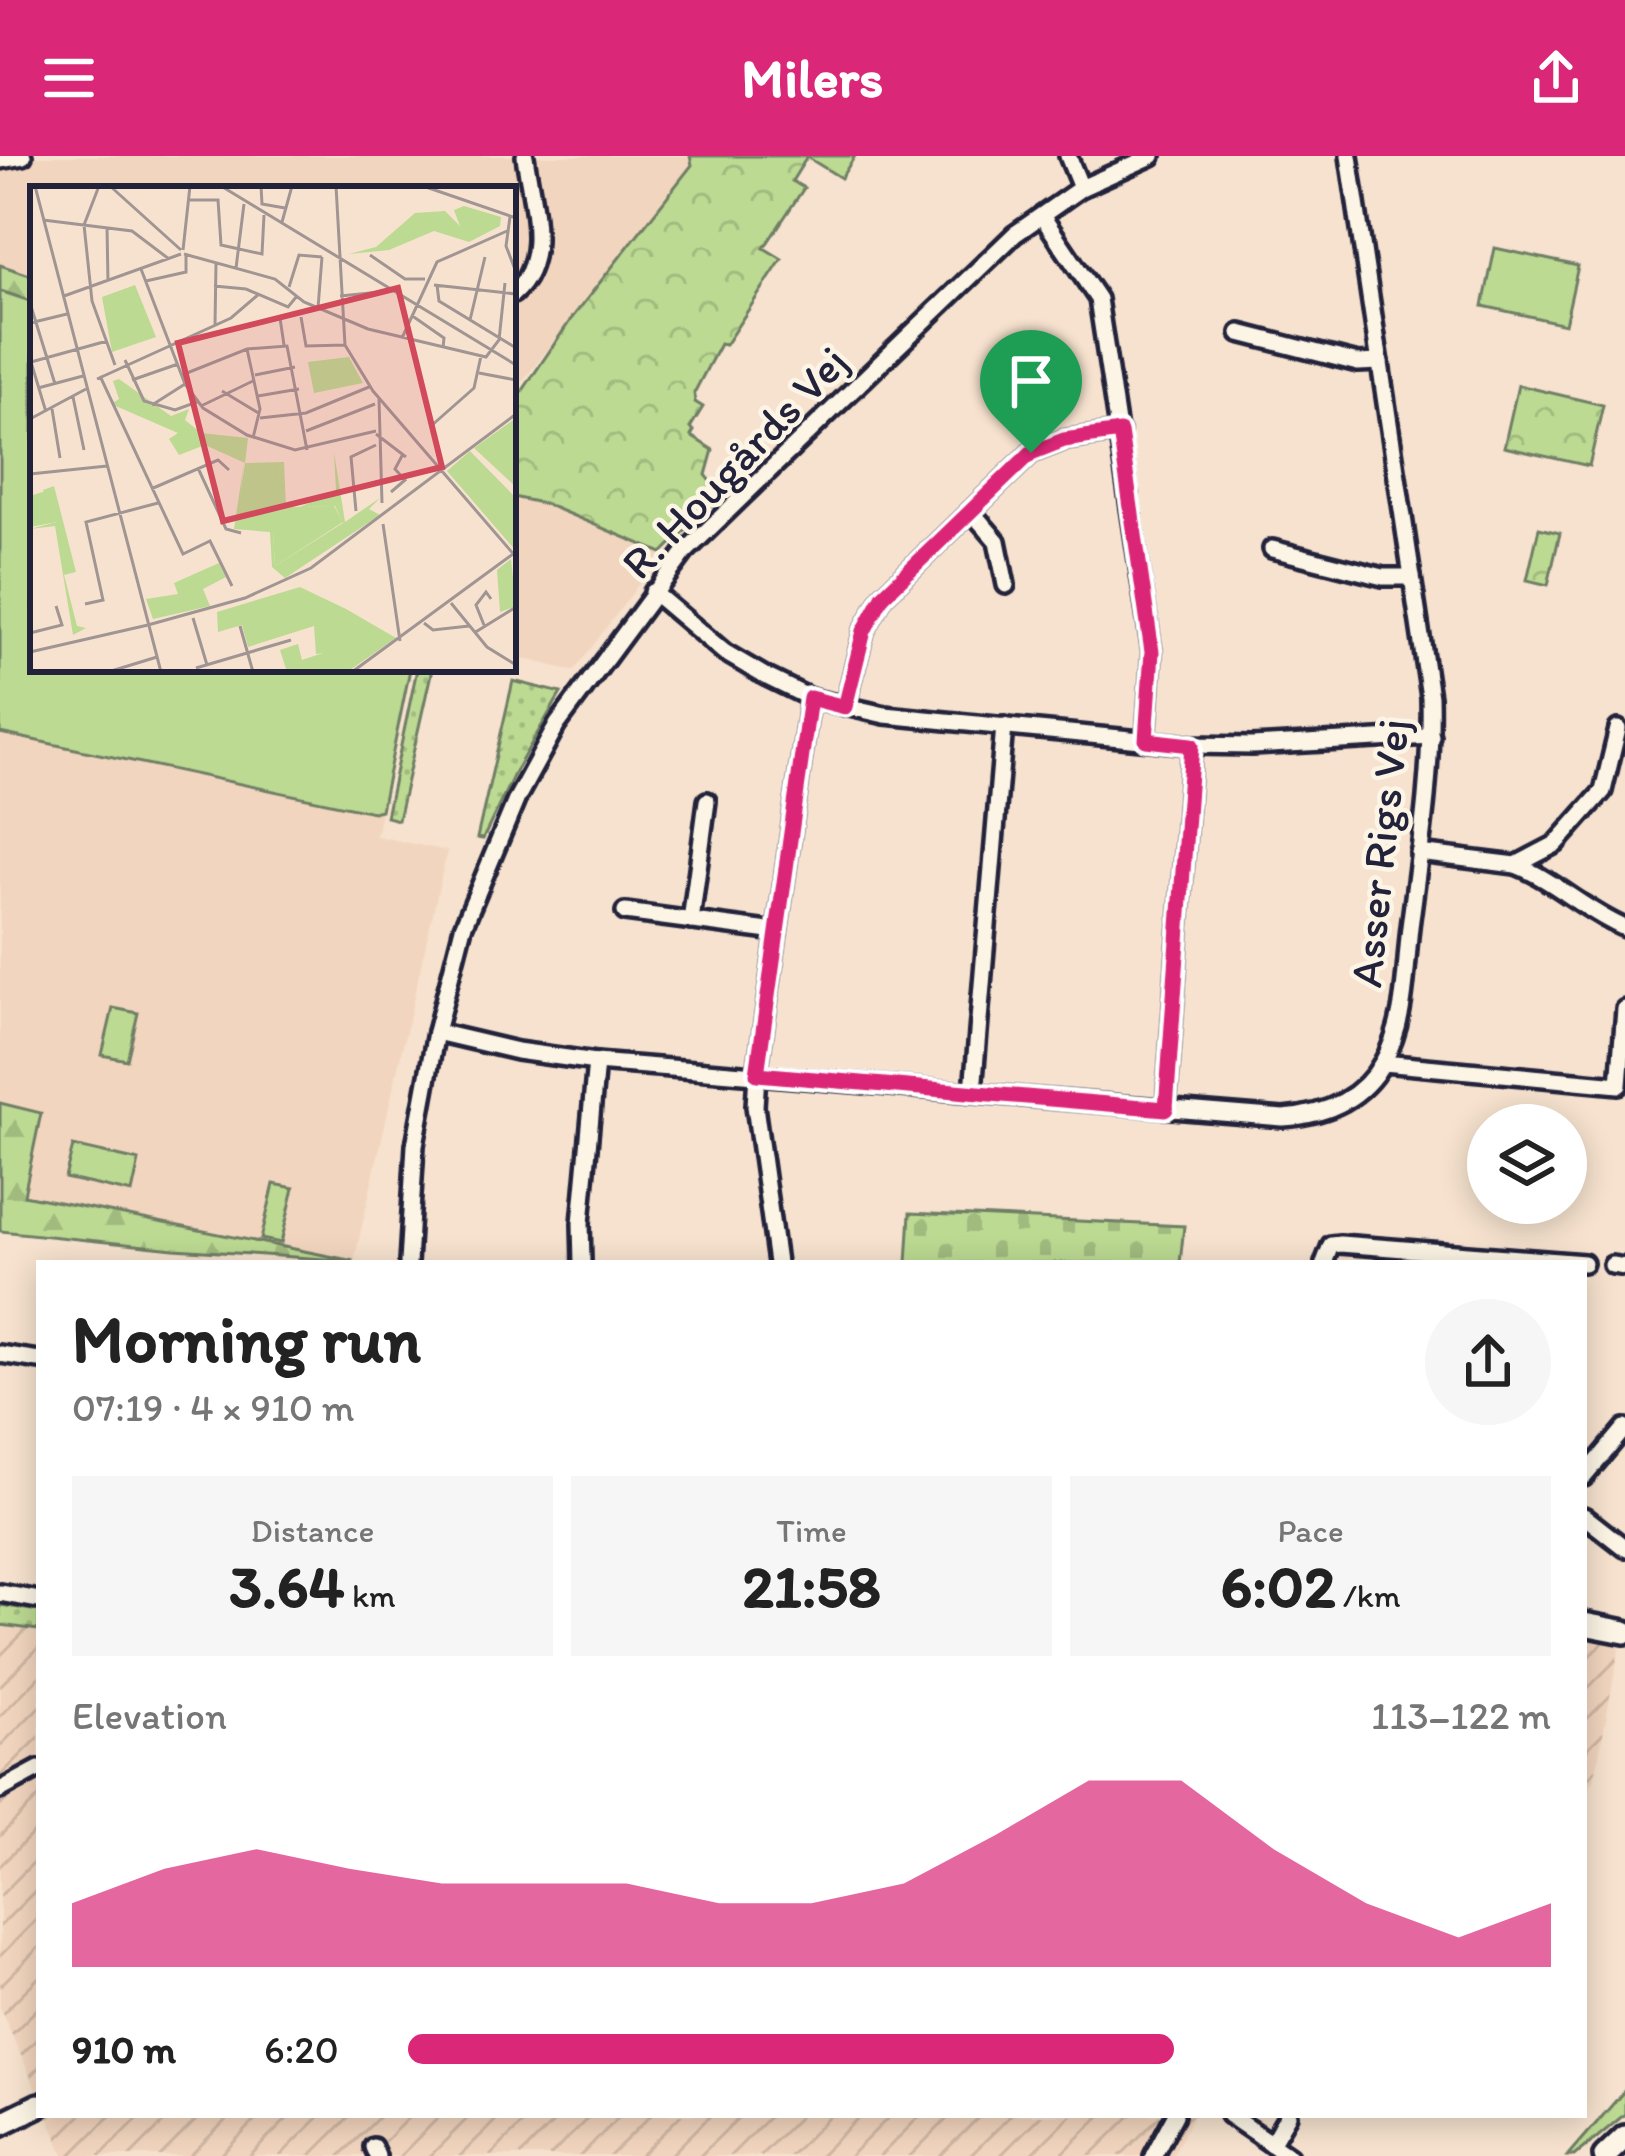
<!DOCTYPE html>
<meta charset="utf-8">
<style>
:root{--surface:#fff;--page:#f6f6f6;--text:#222;--muted:#767676;--accent:#db2777}
body{margin:0;font-family:Itim,sans-serif;background:var(--page);color:var(--text);height:100vh;display:flex;flex-direction:column;font-size:45px;white-space:nowrap}
*{box-sizing:border-box;margin:0}
p{font-size:39px;color:var(--muted)}
.icon{flex:none;width:66px;height:66px;fill:none;stroke:currentColor;stroke-width:2;stroke-linecap:round;stroke-linejoin:round}
.map{position:relative;flex:1;overflow:hidden}
.side{position:absolute;left:36px;top:1104px;width:1551px;height:858px;display:flex;flex-direction:column;background:var(--surface);border-radius:0px;box-shadow:0 6px 30px #0003}
.side>*{flex:none}
.fabs{position:absolute;left:1467px;top:948px;display:grid;gap:24px}
.fabs a{display:grid;place-items:center;width:120px;height:120px;border-radius:50%;background:var(--surface);box-shadow:0 6px 30px #0003;font-size:60px}
.pin{position:absolute;display:grid;place-items:center;width:102px;height:102px;color:#fff;margin:-123px -51px;border-radius:50% 50% 50% 0;rotate:-45deg;box-shadow:0 0 12px #0007}
.pin .icon{rotate:45deg}
.round{display:grid;place-items:center;flex:none;width:126px;height:126px;border-radius:63px;background:var(--page)}
.summary{display:flex;align-items:center;justify-content:space-between;height:204px;padding:0 36px}
h1{font-size:66px;font-weight:800;line-height:90px}
.figures{display:grid;grid-template-columns:repeat(3,1fr);gap:18px;height:204px;padding:12px 36px}
.figures div{display:grid;align-content:center;border-radius:0px;background:var(--page);text-align:center}
.figures b{font-size:60px;font-weight:800}
.figures small{font-size:33px;font-weight:400}
.figures p{font-size:33px}
.chart{height:336px;padding:24px 36px}
.chart p{display:flex;justify-content:space-between}
.chart svg{width:100%;height:216px;margin-top:12px;fill:var(--accent);opacity:.7}
ul{padding:0 36px;list-style:none;font-size:39px}
li{display:grid;grid-template-columns:192px 144px 1fr;align-items:center;height:90px}
li i{height:30px;border-radius:15px;background:var(--accent)}
header{display:flex;justify-content:space-between;align-items:center;height:156px;padding:0 36px;background:var(--accent);color:#fff;font-size:54px;font-weight:800}
.map>svg:first-child{display:block}
.built{fill:#f2d5be}
.industrial{fill:url(#industrial-furrows)}
.grass{fill:url(#grass-dots);stroke:#6f7e66;stroke-width:3}
.forest{fill:url(#forest-firs);stroke:#6f7e66;stroke-width:3}
.cemetery{fill:url(#cemetery-stones);stroke:#6f7e66;stroke-width:3}
.park{fill:url(#park-crowns);stroke:#6f7e66;stroke-width:3}
.pitch{fill:#bcda92;stroke:#6f7e66;stroke-width:3}
.lines{fill:none;stroke-linecap:round;stroke-linejoin:round}
.street-casing{stroke:#22223b;stroke-width:24}
.secondary-casing{stroke:#22223b;stroke-width:30}
.street{stroke:#fcf5e5;stroke-width:15}
.secondary{stroke:#fcf5e5;stroke-width:21}
.route-casing{stroke:#fff;stroke-width:24}
.route{stroke:#db2777;stroke-width:15}
.labels{text-anchor:middle;stroke-width:9;stroke-linejoin:round;paint-order:stroke}
.street-label{font-size:45px;fill:#22223b;stroke:#fcf5e5}
.inset-road{fill:none;stroke:#a19593;stroke-width:3}
.view{fill:#d1495b;fill-opacity:0.15;stroke:#d1495b;stroke-width:6}
.inset-edge{fill:none;stroke:#22223b;stroke-width:6}
</style>
<header><svg class="icon" aria-label="menu" viewBox="0 0 24 24"><path d="M4 6h16M4 12h16M4 18h16"/></svg>Milers<svg class="icon" aria-label="share" viewBox="0 0 24 24"><path d="M12 15V3M7 8l5-5 5 5M5 13v7h14v-7"/></svg></header>
<div class="map">
<svg width="1625" height="2000" viewBox="0 0 1625 2000">
<defs>
<pattern id="industrial-furrows" width="10" height="10" patternUnits="userSpaceOnUse" patternTransform="scale(3)"><rect width="10" height="10" fill="#f2d5be"/><path d="M-1 1l2-2M0 10L10 0M9 11l2-2" fill="none" stroke="#cfb7a4"/></pattern>
<pattern id="grass-dots" width="8" height="8" patternUnits="userSpaceOnUse" patternTransform="scale(3)"><rect width="8" height="8" fill="#bcda92"/><path d="M2 2h.1M6 6h.1" fill="none" stroke="#a1bb7f" stroke-width="1.8" stroke-linecap="round"/></pattern>
<pattern id="forest-firs" width="22" height="20" patternUnits="userSpaceOnUse" patternTransform="scale(3)"><rect width="22" height="20" fill="#bcda92"/><path d="M5 1l3.5 6h-7zM16 11l3.5 6h-7z" fill="#a1bb7f"/></pattern>
<pattern id="cemetery-stones" width="16" height="16" patternUnits="userSpaceOnUse" patternTransform="scale(3)"><rect width="16" height="16" fill="#bcda92"/><path d="M2 7V4a2 2 0 0 1 4 0v3zM10 15v-3a2 2 0 0 1 4 0v3z" fill="#a1bb7f"/></pattern>
<pattern id="park-crowns" width="20" height="18" patternUnits="userSpaceOnUse" patternTransform="scale(3)"><rect width="20" height="18" fill="#bcda92"/><path d="M2 6a3 3 0 1 1 6 0M12 15a3 3 0 1 1 6 0" fill="none" stroke="#a1bb7f"/></pattern>
</defs>
<rect width="100%" height="100%" fill="#f6e2ce"/>
<filter id="ink" filterUnits="userSpaceOnUse"><feTurbulence type="fractalNoise" baseFrequency=".00833" numOctaves="2"/><feDisplacementMap in="SourceGraphic" scale="24" xChannelSelector="R" yChannelSelector="G"/><feConvolveMatrix kernelMatrix="1 2 1 2 8 2 1 2 1" color-interpolation-filters="sRGB"/></filter>
<g filter="url(#ink)">
<!-- built -->
<g class="built">
<path d="M0,0H690L692,9L513,238V33H33V120L0,109Z"/>
<path d="M0,135L33,146V513H410L376,680L447,695L354,1105L23,1039L41,957L0,947Z"/>
<path d="M513,341L545,348L662,397L574,515L513,500Z"/>
</g>
<!-- industrial -->
<g class="industrial">
<path d="M0,1425L39,1431V1940L0,1852Z"/>
<path d="M1584,1454L1625,1462L1594,1625L1584,1637Z"/>
<path d="M47,1959H1194L1172,2000H65Z"/>
</g>
<!-- grass -->
<g class="grass">
<path d="M417,513H432L398,664L386,661Z"/>
<path d="M513,525L561,537L516,614L483,683L477,682Z"/>
<path d="M0,1449L39,1455V1474L0,1469Z"/>
</g>
<!-- forest -->
<g class="forest">
<path d="M0,109L33,120V146L0,135Z"/>
<path d="M0,947L41,957L24,1039L354,1105L174,1093L0,1075Z"/>
<path d="M1625,1934V1958L1575,2000H1568Z"/>
</g>
<!-- cemetery -->
<path class="cemetery" d="M910,1057L1184,1070L1180,1107H907Z"/>
<!-- park -->
<g class="park">
<path d="M690,0H855L841,22L807,1L792,25L804,32L764,92L782,103L725,189L720,188L694,237L695,246L703,251L690,272L694,275L691,280L713,294L706,319L722,339L662,397L545,348L513,341V249L572,162L692,9Z"/>
<path d="M1518,229L1603,249L1589,310L1504,291Z"/>
<path d="M1539,372L1560,377L1548,429L1527,424Z"/>
</g>
<!-- pitch -->
<g class="pitch">
<path d="M1495,92L1578,110L1565,168L1483,150Z"/>
<path d="M0,135L33,146V513H410L381,654L373,656L0,577Z"/>
<path d="M113,852L138,857L127,904L102,899Z"/>
<path d="M73,990L139,1005L132,1037L65,1022Z"/>
<path d="M274,1028L294,1032L281,1087L261,1083Z"/>
</g>
<g class="lines">
<!-- street casing -->
<g class="street-casing">
<g id="street">
<path d="M1068,0L1081,32"/>
<path d="M0,4L23,0"/>
<path d="M1042,60L1098,143L1152,496L1146,584"/>
<path d="M513,138C552,103 531,46 525,0"/>
<path d="M1240,177L1358,207L1380,206"/>
<path d="M971,355L997,385L1006,429"/>
<path d="M1272,393L1383,421H1412"/>
<path d="M653,436L724,496L765,520L810,542L885,559L1192,589L1252,590L1431,580"/>
<path d="M845,551L864,475L883,440L1031,297L1064,284L1120,276"/>
<path d="M1419,697L1516,709L1556,688L1603,635L1618,573"/>
<path d="M1516,709C1556,725 1585,755 1625,772"/>
<path d="M625,756L777,776"/>
<path d="M691,765L707,645"/>
<path d="M436,876L517,895L596,906L1283,962C1325,959 1362,944 1383,906C1406,867 1405,815 1410,771C1420,694 1432,618 1430,541L1349,0"/>
<path d="M1383,907L1619,929L1625,853"/>
<path d="M973,935L1004,570"/>
<path d="M1166,953L1192,589"/>
<path d="M408,1107L415,989L436,876L463,771L517,642L557,569L685,396L893,195L1015,78L1081,32L1152,0"/>
<path d="M582,1107L581,1067L596,906"/>
<path d="M777,1107L755,950L757,918L810,542"/>
<path d="M1324,1107L1331,1089L1340,1088L1584,1107"/>
<path d="M1612,1109L1625,1111"/>
<path d="M0,1198L39,1204"/>
<path d="M1584,1321L1625,1272"/>
<path d="M1584,1360L1625,1392"/>
<path d="M0,1437L39,1444"/>
<path d="M0,1634L39,1613"/>
<path d="M1229,1959L1289,2000"/>
<path d="M1271,1988L1288,1959"/>
<path d="M373,1991L377,2000"/>
<path d="M1153,2000L1175,1959"/>
</g>
</g>
<!-- secondary casing -->
<g class="secondary-casing">
<g id="secondary">
<path d="M1584,1468L1625,1476"/>
<path d="M0,1968L39,1949"/>
<path d="M1605,2000L1625,1981"/>
</g>
</g>
<!-- street -->
<use href="#street" class="street"/>
<!-- secondary -->
<use href="#secondary" class="secondary"/>
</g>
</g>
<g class="lines" filter="url(#ink)">
<!-- route casing -->
<g class="route-casing">
<path id="route" d="M1120,276L1152,496L1146,584L1192,589L1166,953L757,918L810,542L845,551L864,475L883,440L1031,297L1064,284Z"/>
</g>
<!-- route -->
<use href="#route" class="route"/>
</g>
<g class="labels">
<!-- street labels -->
<g class="street-label">
<text transform="translate(734 306) rotate(-46)" y="16">R. Hougårds Vej</text>
<text transform="translate(1379 697) rotate(-84)" y="16">Asser Rigs Vej</text>
</g>
</g>
<!-- overview -->
<g transform="translate(30 30)">
<rect width="486" height="486" fill="#f6e2ce"/>
<path d="M481,373L486,420L470,426L467,384ZM189,377L196,391L173,403L180,420L123,433L116,413L148,408L144,397ZM270,401L316,423L366,452L317,486H257L250,464L268,458L272,474L293,467L286,468L284,440L218,461L212,439L188,446L187,426Z" fill="#bcda92"/>
<path d="M434,20L471,31L470,40L439,56L404,45L359,64L319,68L346,61L385,27L415,25L430,40L424,24ZM486,232V301L444,262ZM440,265L486,312V365L417,285ZM304,266L315,336L350,312L339,323L350,329L255,392L242,381L240,346L204,343L214,276L207,341L243,344L245,380L313,337L305,320L270,321L306,304ZM24,300L46,386L34,389L47,440L56,442L43,449L25,340L0,343L27,336L13,304Z" fill="#bcda92"/>
<path d="M319,171L333,197L284,207L278,176Z" fill="#bcda92"/>
<path d="M105,99L126,151L82,166L72,111ZM89,193L141,230L159,223L155,234L171,247L218,252L215,277L175,259L149,269L139,253L148,247L81,218L89,213L83,195Z" fill="#bcda92"/>
<path d="M254,276L256,321L304,320L313,336L245,380L243,345L207,342L208,323L215,277ZM22,303L27,336L0,341V310Z" fill="#bcda92"/>
<path class="inset-road" d="M5,0L131,486M69,0L54,39L62,115L85,179M80,0L151,64M191,0L486,179M231,0L232,18L255,22M306,0L315,159L343,205L486,371M393,0L486,32M160,14H188L191,59L232,68L234,29M480,31L476,60L486,86M13,34L102,45L139,73M252,36L262,0M77,41L78,96M153,64L160,0M154,68L245,93L274,116L338,143L456,171L469,154L475,97M340,69L375,93H395M206,82L214,18M111,83L155,198L173,222L217,249L265,264L346,245M116,95L156,86V70M404,99L486,108M407,99L409,115L486,162M184,100L216,103L258,121L267,110M259,101L269,69L292,71M34,110L151,68M310,110L350,106M0,117L25,198M288,122L292,71M381,129L414,152L413,162M271,131L276,160L315,159M241,134L250,132L254,159M440,134L455,71M0,137L37,128M185,139L186,77M372,152L407,76L477,45M217,163L230,223L223,252M95,174L114,215L145,224L167,216M1,176L77,155M1,176L16,226M449,187L486,194M152,189L217,163L257,160L277,264M225,189L265,181M70,190L153,368L180,355L202,400M67,193L201,132L229,108M102,194L148,178M8,202L53,190M192,205L230,228M228,210L269,203M43,211L54,264M349,213L352,317M122,219L155,198M171,220L225,194M22,223L30,272M230,232L276,227L339,201M0,233L56,203M401,240L444,202L451,170M276,245L345,218M346,248L376,271M168,282L196,343L211,347M0,288L77,280M121,303L188,274L199,284M361,306L375,294L365,283L373,268M326,325L321,271L346,259M353,338L370,455M421,417L457,461L486,479M55,418L73,414L56,336L128,317M163,432L177,479M394,437L403,444L439,440M118,439L215,412L281,382L486,228M454,439L446,419L456,406L461,413M210,440L223,486M0,447L32,439L26,420M444,447L486,421M0,466L118,439M166,482L261,454M78,486L127,471M322,486L483,368"/>
<path class="view" d="M368,102L412,281L193,335L148,157Z"/>
<rect width="486" height="486" class="inset-edge"/>
</g>
</svg>
<div class="fabs">
<a><svg class="icon" aria-label="layers" viewBox="0 0 24 24"><path d="M12 4l9 5-9 5-9-5zM3 14l9 5 9-5"/></svg></a>
</div>
<div class="pin" style="left:1031px;top:297px;background:#1e9e55"><svg class="icon" aria-label="arrive" viewBox="0 0 24 24"><path d="M6 21V4h12l-3 4 3 4H6"/></svg></div>
<section class="side">
<div class="summary"><div><h1>Morning run</h1><p>07:19 · 4 × 910 m</p></div><a class="round"><svg class="icon" aria-label="share" viewBox="0 0 24 24"><path d="M12 15V3M7 8l5-5 5 5M5 13v7h14v-7"/></svg></a></div>
<div class="figures">
<div><p>Distance</p><b>3.64<small> km</small></b></div>
<div><p>Time</p><b>21:58</b></div>
<div><p>Pace</p><b>6:02<small> /km</small></b></div>
</div>
<div class="chart"><p><span>Elevation</span>113–122 m</p>
<svg viewBox="0 0 160 44" preserveAspectRatio="none"><path d="M0 44V31L10 24L20 20L30 24L40 27L50 27L60 27L70 31L80 31L90 27L100 17L110 6L120 6L130 20L140 31L150 38L160 31V44z"/></svg>
</div>
<ul>
<li><b>910 m</b>6:20<i style="width:67%"></i></li>
</ul>
</section>
</div>
